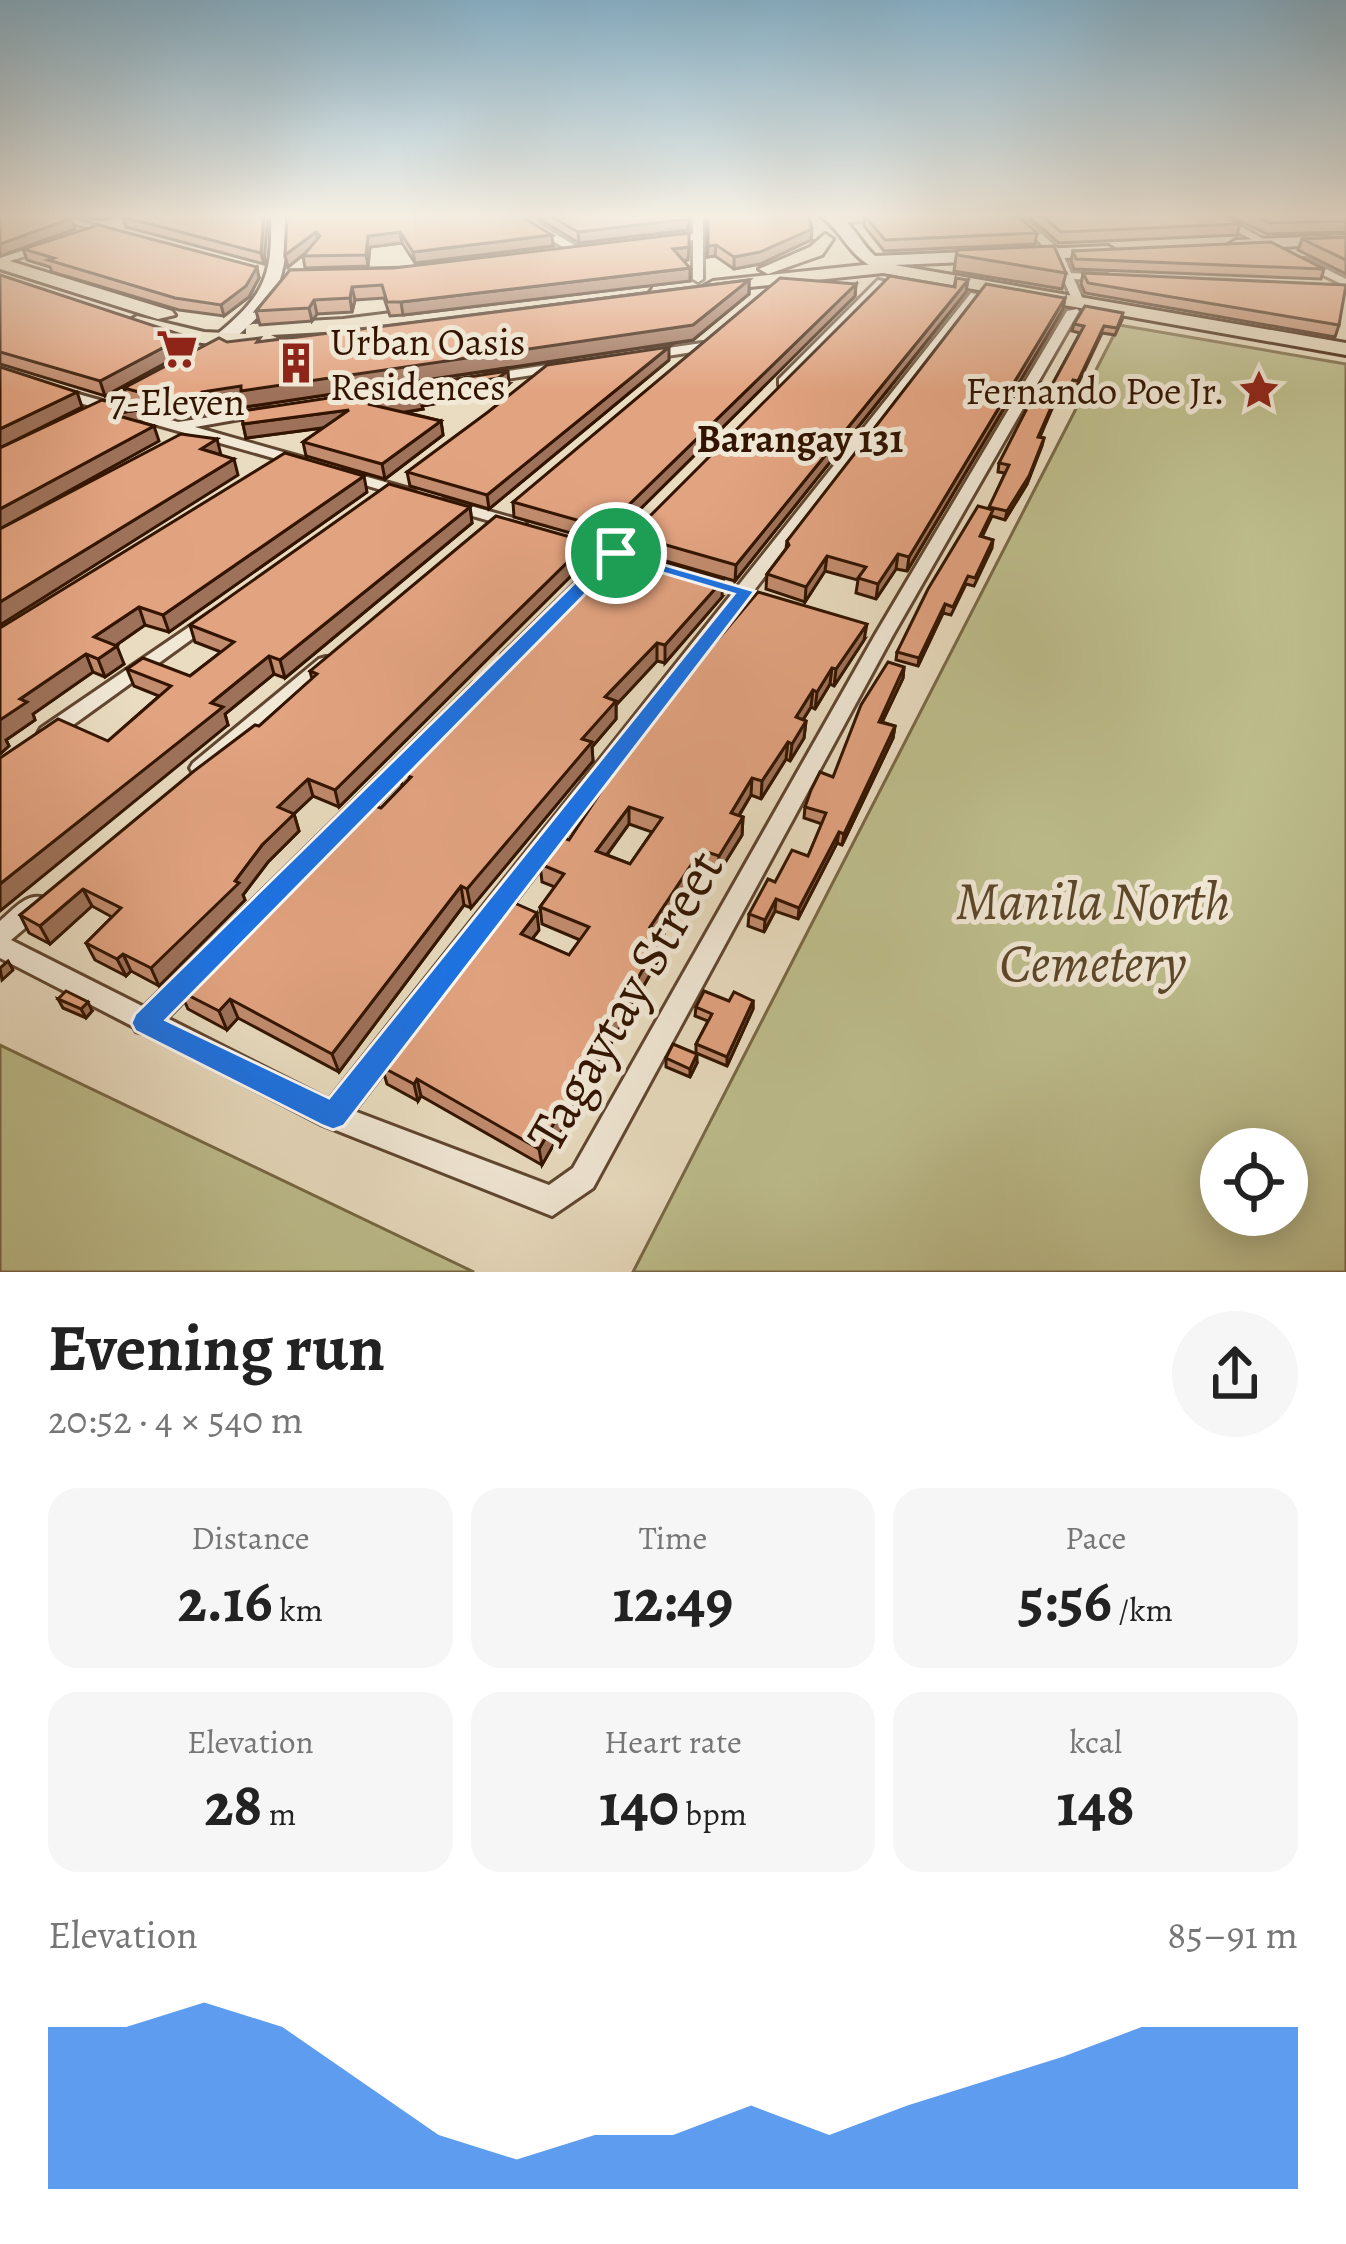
<!DOCTYPE html>
<meta charset="utf-8">
<style>
:root{--surface:#fff;--page:#f6f6f6;--text:#222;--muted:#767676;--accent:#1a73e8}
body{margin:0;font-family:Alegreya,serif;background:var(--page);color:var(--text);height:100vh;display:flex;flex-direction:column;font-size:45px;white-space:nowrap}
*{box-sizing:border-box;margin:0}
p{font-size:39px;color:var(--muted)}
.icon{flex:none;width:66px;height:66px;fill:none;stroke:currentColor;stroke-width:2;stroke-linecap:round;stroke-linejoin:round}
.map{position:relative;height:1272px;overflow:hidden}
.side{display:flex;flex-direction:column;background:var(--surface);flex:1}
.side>*{flex:none}
.controls{position:absolute;left:1200px;top:1128px;display:grid;gap:24px}
.controls a{display:grid;place-items:center;width:108px;height:108px;border-radius:50%;background:var(--surface);box-shadow:0 6px 30px #0003;font-size:60px}
.pin{position:absolute;display:grid;place-items:center;width:102px;height:102px;color:#fff;margin:-51px;border:6px solid #fff;border-radius:50%;box-shadow:0 3px 12px #0007}
.round{display:grid;place-items:center;flex:none;width:126px;height:126px;border-radius:63px;background:var(--page)}
.summary{display:flex;align-items:center;justify-content:space-between;height:204px;padding:0 48px}
h1{font-size:66px;font-weight:600;line-height:90px}
.metrics{display:grid;grid-template-columns:repeat(3,1fr);gap:18px;height:204px;padding:12px 48px}
.metrics div{display:grid;align-content:center;border-radius:30px;background:var(--page);text-align:center}
.metrics b{font-size:60px;font-weight:600}
.metrics small{font-size:33px;font-weight:400}
.metrics p{font-size:33px}
.chart{height:336px;padding:24px 48px}
.chart p{display:flex;justify-content:space-between}
.chart svg{width:100%;height:216px;margin-top:12px;fill:var(--accent);opacity:.7}
.map>svg:first-child{display:block}
.green{fill:#bebe8d;stroke:#786946;stroke-width:3;fill-rule:evenodd}
.lines{fill:none;stroke-linecap:round;stroke-linejoin:round}
.street-casing{stroke:#604630;stroke-width:6}
.secondary-casing{stroke:#321400;stroke-width:6}
.primary-casing{stroke:#321400;stroke-width:6}
.street{fill:#f1e8d6;fill-rule:evenodd}
.secondary{fill:#f1e8d6;fill-rule:evenodd}
.primary{fill:#e9dcc0;fill-rule:evenodd}
.wall{fill:#c28c6e;stroke:#321400;stroke-width:3;fill-rule:evenodd}
.shaded-wall{fill:#9e725a;stroke:#321400;stroke-width:3}
.building{fill:#e2a380;stroke:#321400;stroke-width:3;fill-rule:evenodd}
.route{fill:#1a73e8;stroke:#fff;stroke-width:3;fill-rule:evenodd}
.labels{text-anchor:middle;stroke-width:10;stroke-linejoin:round;paint-order:stroke}
.far-poi-label{font-size:39px;fill:#321400;stroke:#f1e8d6;text-anchor:start}
.far-neighbourhood-label{font-size:39px;font-weight:bold;fill:#321400;stroke:#f1e8d6}
.near-park-label{font-size:54px;font-style:italic;fill:#5c472a;stroke:#f1e8d6}
.near-street-label{font-size:54px;fill:#321400;stroke:#f1e8d6}
</style>
<div class="map">
<svg width="1346" height="1272" viewBox="0 0 1346 1272">
<rect width="100%" height="100%" fill="#e9dcc0"/>
<filter id="stains"><feTurbulence type="fractalNoise" baseFrequency=".00167" numOctaves="4"/><feColorMatrix values="0 0 0 0 .2 0 0 0 0 .09 0 0 0 0 .02 0 0 0 .5 -.17"/></filter>
<radialGradient id="worn" r=".72"><stop offset=".6" stop-color="#630" stop-opacity="0"/><stop offset="1" stop-color="#630" stop-opacity=".3"/></radialGradient>
<!-- green -->
<g class="green">
<path d="M1119,325L1346,364V1272H633ZM1221,1149H1287V1215H1221Z"/>
<path d="M0,1045L474,1272H0Z"/>
</g>
<g class="lines">
<!-- street casing -->
<g class="street-casing">
<g id="street">
<path d="M42,214H56L117,232L112,235Z"/>
<path d="M526,214H536L537,223L579,248V252H571L529,226Z"/>
<path d="M693,214H703V279L698,282L693,279V240L665,243L660,240L693,234Z"/>
<path d="M888,214L893,217L891,219L839,223L834,220L839,217Z"/>
<path d="M1009,214H1019L1062,252L1071,273L1107,275L1112,278L1107,281L1074,279L1084,302L1074,304L1053,255Z"/>
<path d="M1205,214H1217L1282,249L1273,251Z"/>
<path d="M47,243L51,244V248L0,264V258Z"/>
<path d="M1298,259H1306L1346,279V286L1298,263Z"/>
<path d="M878,280L887,282L789,385H779V379Z"/>
<path d="M971,293L981,295L354,1111L549,1185L573,1168L875,635L1067,311L1077,309L1079,311L893,635L593,1188L552,1216L323,1125L147,1034L136,1031L134,1027L0,958V921C13,910 27,892 44,898L48,905L44,912L11,940L144,1007L474,683H488L491,687L488,691L167,1018L329,1100Z"/>
<path d="M702,343L706,344V350L647,359L641,355L647,351Z"/>
<path d="M561,363L567,367L565,370L487,382L481,378L487,374Z"/>
<path d="M60,389L178,422L269,408V414L195,427L304,458L306,461L304,464H294L55,396V390Z"/>
<path d="M343,470L413,490L416,493L408,498L338,477L336,474Z"/>
<path d="M446,499L524,521L526,524L518,529L441,507V501Z"/>
<path d="M647,517L655,522L653,525L516,663H502L500,659L502,655L641,519Z"/>
<path d="M211,612L217,613L220,617L217,621L55,738H41L38,733L41,728Z"/>
<path d="M326,657L333,659L335,663L333,667L207,773H193L190,768L193,763L319,659Z"/>
</g>
</g>
<!-- secondary casing -->
<g class="secondary-casing">
<g id="secondary">
<path d="M271,214H285C288,262 284,295 246,328C235,338 228,346 214,345V337C263,297 273,279 271,214Z"/>
<path d="M835,214C851,220 861,244 875,256L1108,246L1116,251L1108,256L871,266C847,253 840,228 819,215Z"/>
<path d="M1346,235V243L1236,250L1228,245L1236,240Z"/>
</g>
</g>
<!-- primary casing -->
<g class="primary-casing">
<g id="primary">
<path d="M825,234L833,239L822,255L768,274L759,269L810,247Z"/>
<path d="M0,258L172,311L175,315L158,319L0,269Z"/>
<path d="M883,263L1346,343V355L883,273L713,291L704,286L713,281Z"/>
<path d="M641,282L650,287L647,291L343,331L271,335L283,341C261,357 150,338 127,322L137,316L204,332L246,334V326L253,324L343,319Z"/>
</g>
</g>
<!-- street -->
<use href="#street" class="street"/>
<!-- secondary -->
<use href="#secondary" class="secondary"/>
<!-- primary -->
<use href="#primary" class="primary"/>
</g>
<!-- wall -->
<g class="wall">
<path d="M65,214H131L101,220Z"/>
<path d="M266,214L264,264L126,227L123,217Z"/>
<path d="M287,214L526,219L553,246L415,263L402,243L370,247L368,266L305,268L303,256L307,252L288,267Z"/>
<path d="M540,214H690L688,230L579,243L541,220Z"/>
<path d="M707,214L811,240L760,264L734,269L715,256L707,257Z"/>
<path d="M1025,214H1221L1240,224L1237,235L1059,243Z"/>
<path d="M1226,214H1346V232L1267,234Z"/>
<path d="M865,216L1037,233L1035,244L884,251L864,226Z"/>
<path d="M1346,237V274L1298,250L1302,239Z"/>
<path d="M23,249L259,278L249,297L224,316L179,310L52,272L50,267L27,260Z"/>
<path d="M957,250L1066,273L1062,289L954,271Z"/>
<path d="M1073,251L1324,269L1321,279L1074,269L1071,261Z"/>
<path d="M688,260L683,261L690,268V281L403,315L390,316L384,298L355,300L352,312L317,314L312,321L260,325L256,311L290,270Z"/>
<path d="M1083,273L1339,325L1335,337L1085,293L1081,284Z"/>
<path d="M0,275L189,350L105,396L0,364Z"/>
<path d="M956,278L966,292L735,581L631,551V535L954,287Z"/>
<path d="M749,280V294L693,340L245,407L244,402L207,408V413L177,417L129,404L124,388L261,342Z"/>
<path d="M856,284L855,296L606,543L514,517L513,502Z"/>
<path d="M1065,298L1063,309L907,571L896,569L876,599L856,593L858,580L825,571L805,602L766,589L767,574L786,549L787,541Z"/>
<path d="M1122,320L1115,335L1102,333L1076,388L1071,387L1064,403L1055,402L1040,437L1044,438L1042,446L1027,484L1005,520L992,516L982,537L993,540L992,548L974,586L966,584L951,615L943,613L918,666L896,660L897,652L989,509L1005,473L998,472L999,463L1052,385L1080,333L1072,331L1074,324Z"/>
<path d="M669,360L489,509L410,486L407,472Z"/>
<path d="M509,384L500,392L422,406L423,409L405,412L441,421L443,435L385,479L306,456L303,442L323,428L246,438L243,424Z"/>
<path d="M367,492L169,632L145,625L115,646L124,664L105,677L93,672L33,714L35,720L6,740L9,746L0,754V628Z"/>
<path d="M470,507L472,523L285,678L274,674L225,714L228,725L108,741L159,696L134,686L127,669L190,676L221,652L195,642L190,625Z"/>
<path d="M588,542L589,558L339,807L313,796L294,814L299,831L268,862L243,895L245,900L159,986L131,971L126,976L95,960L86,943L112,917L92,906L50,944L29,933L20,915L259,726L312,679L310,671Z"/>
<path d="M722,597L665,663L657,661L616,705V719L592,747L593,761L471,908L464,905L339,1072L238,1018L227,1030L188,1009L180,991L344,830L381,808L402,786L400,773L467,705L466,698L530,643Z"/>
<path d="M864,640L834,686L830,684L815,709L811,707L803,720L806,721L804,738L790,761L786,759L761,799L751,795L739,816L743,817L742,835L718,874L701,867L659,931L664,950L542,1165L421,1096L418,1101L387,1084L382,1067L539,930L532,939L569,955L580,940L542,924L540,907L555,887L542,882L540,864L569,840L604,788L603,775ZM629,824L652,832L630,864L607,855Z"/>
<path d="M904,667L903,678L882,722L895,726L893,738L842,845L837,843L798,919L775,911L764,932L748,926L749,914L775,882L808,856L822,824L804,818L805,807L833,777Z"/>
<path d="M58,999L92,1011L86,1018L63,1008Z"/>
<path d="M729,1001H753V1009L727,1066L696,1053V1044L708,1021L695,1016L696,1007Z"/>
<path d="M666,1058L697,1063L690,1077L666,1067Z"/>
</g>
<!-- shaded-wall -->
<g class="shaded-wall">
<path d="M99,214H131L101,220Z"/>
<path d="M264,214H268L264,264L261,253Z"/>
<path d="M690,214L688,230L579,243L578,232Z"/>
<path d="M72,218L75,229L0,256V244Z"/>
<path d="M812,229L811,240L760,264L734,269V257Z"/>
<path d="M316,232L318,243L288,267L285,255Z"/>
<path d="M400,232L402,243L370,247L368,266L366,255L368,236Z"/>
<path d="M552,235L553,246L415,263L413,252Z"/>
<path d="M716,245L715,256L707,257L708,246Z"/>
<path d="M689,247L688,260L673,262V249Z"/>
<path d="M257,267L259,278L249,297L224,316L221,305Z"/>
<path d="M690,268V281L403,315L401,302Z"/>
<path d="M749,280V294L693,340L245,407L244,402L207,408V413L177,417L172,401L202,392Z"/>
<path d="M968,280L966,292L735,581L736,565Z"/>
<path d="M856,284L855,296L606,543L605,528Z"/>
<path d="M352,287L355,300L352,312L350,298Z"/>
<path d="M1065,298L1063,309L907,571L909,557Z"/>
<path d="M314,300L317,314L312,321L309,308Z"/>
<path d="M185,336L189,350L105,396L100,381Z"/>
<path d="M669,347V360L489,509L487,495Z"/>
<path d="M508,371L509,384L500,392L422,406L423,409L370,418L368,404Z"/>
<path d="M77,392L82,407L0,448V429Z"/>
<path d="M138,410L142,425L112,414Z"/>
<path d="M349,410L352,424L246,438L243,424Z"/>
<path d="M441,421L443,435L385,479L382,464Z"/>
<path d="M154,426L159,441L0,529V509Z"/>
<path d="M1044,438L1027,484L1005,520L1007,511Z"/>
<path d="M217,439L221,455L201,449Z"/>
<path d="M234,459L238,475L0,625V602Z"/>
<path d="M364,476L367,492L169,632L163,615Z"/>
<path d="M470,507L472,523L285,678L280,660Z"/>
<path d="M588,542L589,558L339,807L335,790Z"/>
<path d="M898,554L896,569L876,599L878,584Z"/>
<path d="M827,556L825,571L805,602L806,587Z"/>
<path d="M723,580L722,597L665,663V645Z"/>
<path d="M945,604L943,613L918,666L919,658Z"/>
<path d="M139,607L145,625L102,655L94,637Z"/>
<path d="M867,624L864,640L834,686L836,669Z"/>
<path d="M657,643V661L616,705V719L592,747L593,761L471,908L467,889L582,739L605,697Z"/>
<path d="M117,646L124,664L105,677L98,659Z"/>
<path d="M86,654L93,672L33,714L35,720L6,740L9,746L0,754V720L20,699Z"/>
<path d="M269,656L274,674L225,714L228,725L0,911V884L211,703Z"/>
<path d="M904,667L903,678L877,733L879,722Z"/>
<path d="M832,668L830,684L815,709L817,692Z"/>
<path d="M813,690L811,707L794,734L796,717Z"/>
<path d="M806,721L804,738L790,761L792,744Z"/>
<path d="M895,726L893,738L842,845L844,834Z"/>
<path d="M788,742L786,759L761,799L762,781Z"/>
<path d="M752,778L751,795L730,830L731,813Z"/>
<path d="M308,779L313,796L283,824L278,807Z"/>
<path d="M629,807V824L597,868L596,851Z"/>
<path d="M294,814L299,831L268,862L243,895L245,900L159,986L151,968L235,881L262,845Z"/>
<path d="M743,817L742,835L718,874L719,856Z"/>
<path d="M839,832L837,843L798,919L799,908Z"/>
<path d="M701,850V867L650,944V927Z"/>
<path d="M461,886L464,905L339,1072L332,1054Z"/>
<path d="M83,889L92,906L50,944L40,926Z"/>
<path d="M776,899L775,911L764,932L765,920Z"/>
<path d="M537,913L539,930L523,951L521,934Z"/>
<path d="M664,933V950L542,1165L539,1149Z"/>
<path d="M123,954L131,971L126,976L117,959Z"/>
<path d="M8,961L13,970L2,980L0,968Z"/>
<path d="M230,999L238,1018L227,1030L219,1011Z"/>
<path d="M753,1001V1009L727,1066V1057Z"/>
<path d="M88,1002L92,1011L86,1018L81,1009Z"/>
<path d="M697,1054V1063L690,1077V1069Z"/>
<path d="M417,1079L421,1096L418,1101L414,1084Z"/>
</g>
<!-- building -->
<g class="building">
<path d="M0,214H57L72,218L0,244Z"/>
<path d="M131,214H264L261,253L123,217Z"/>
<path d="M287,214H524L526,219L552,235L413,252L400,232L368,236L366,255L303,256L320,236L316,232L285,255Z"/>
<path d="M547,214H689V219L578,232Z"/>
<path d="M708,214H808L812,229L760,252L734,257L716,245L708,246Z"/>
<path d="M904,214H1016L1037,233L885,240L865,216Z"/>
<path d="M1040,214H1221L1240,224L1061,232Z"/>
<path d="M1251,214H1346V221L1270,223Z"/>
<path d="M98,225L257,267L246,286L221,305L175,298L48,260L54,258L23,249Z"/>
<path d="M689,233V247L673,249L690,268L401,302H387L382,285L352,287L350,298L314,300L309,308L256,311L290,270L394,268Z"/>
<path d="M1346,237V260L1302,239Z"/>
<path d="M1271,242L1324,269L1076,259L1073,251Z"/>
<path d="M1054,246L1066,273L957,255V250Z"/>
<path d="M1083,273L1346,285L1339,325L1088,283Z"/>
<path d="M0,275L185,336L100,381L0,352Z"/>
<path d="M890,276L955,287L956,278L968,280L736,565L631,535Z"/>
<path d="M780,278L856,284L605,528L513,502Z"/>
<path d="M749,280L693,325L241,391V386L202,392V397L172,401L124,388L219,338L227,342L260,338L257,342Z"/>
<path d="M986,284L1065,298L909,557L898,554L878,584L858,578L866,567L827,556L806,587L767,574L789,545L787,541Z"/>
<path d="M1085,306L1123,313L1117,328L1104,326L1078,381L1073,380L1066,396L1057,394L1038,437L1044,438L1029,476L1007,511L989,507L1009,465L999,463L1040,383L1052,385L1084,326L1074,324Z"/>
<path d="M669,347L487,495L407,472L488,412L547,365Z"/>
<path d="M0,367L77,392L0,429Z"/>
<path d="M508,371L498,378L413,394L421,396L368,404L441,421L382,464L303,442L349,410L243,424L242,411Z"/>
<path d="M102,400L138,410L112,414L154,426L0,509V448Z"/>
<path d="M181,434L217,439L201,449L234,459L0,602V529Z"/>
<path d="M285,453L364,476L163,615L139,607L94,637L117,646L98,659L86,654L20,699L27,702L0,720V628Z"/>
<path d="M389,484L470,507L280,660L269,656L211,703L223,707L0,884V758L58,719L108,741L171,686L127,669L143,658L190,676L234,642L190,625Z"/>
<path d="M978,506L993,510L980,536L993,540L975,578L968,576L953,607L945,604L919,658L897,652L928,589Z"/>
<path d="M496,516L588,542L335,790L308,779L278,807L294,814L262,845L235,881L239,883L151,968L123,954L117,959L86,943L121,908L83,889L40,926L20,915L194,771L255,725L259,726L317,674L310,671Z"/>
<path d="M616,549L723,580L665,645L657,643L605,697L616,701L582,739L592,742L467,889L461,886L332,1054L230,999L219,1011L180,991L339,828L344,830L369,804L381,808L411,777L400,773L472,700L466,698L524,641L530,643Z"/>
<path d="M758,592L867,624L836,669L832,668L817,692L813,690L796,717L806,721L792,744L788,742L762,781L752,778L731,813L743,817L719,856L701,850L650,927L664,933L539,1149L417,1079L414,1084L382,1067L510,901L537,913L521,934L569,955L589,927L540,907L564,874L540,864L561,837L569,840L610,778L603,775ZM629,807L662,818L630,864L596,851Z"/>
<path d="M888,662L904,667L879,722L895,726L844,834L839,832L799,908L776,899L765,920L749,914L768,879L775,882L792,850L808,856L826,813L805,807L811,790L820,772L833,777L861,705Z"/>
<path d="M66,991L88,1002L81,1009L58,999Z"/>
<path d="M704,991L729,1001L734,992L753,1001L727,1057L696,1044L712,1014L696,1007Z"/>
<path d="M673,1044L697,1054L690,1069L666,1058Z"/>
</g>
<!-- sky -->
<linearGradient id="sky" x2="0" y2="1"><stop stop-color="#87b7d3"/><stop offset="0.55" stop-color="#f5efe3"/><stop offset="1" stop-color="#f5efe3" stop-opacity="0"/></linearGradient>
<rect width="1346" height="392" fill="url(#sky)"/>
<!-- route -->
<path class="route" d="M609,549L755,591L344,1126L333,1130L323,1126L135,1031L131,1023L135,1014ZM619,560L734,594L329,1098L166,1020Z"/>
<!-- icons -->
<defs>
<g id="supermarket-bare" transform="scale(3.24)"><path d="M-6-5.5h2.5l.6 2H6L4.5 2H-2.5L-4.4-4H-6ZM-1.5 3.2a1.3 1.3 0 1 0 .1 0ZM3 3.2a1.3 1.3 0 1 0 .1 0Z" fill="#8f2418" stroke="#f1e8d6" stroke-width="2.5" paint-order="stroke"/></g>
<g id="building-bare" transform="scale(3.24)"><path d="M-4-6H4V6H1V3H-1V6H-4ZM-2.5-4.3h1.7v1.8h-1.7ZM.8-4.3h1.7v1.8H.8ZM-2.5-1h1.7V.8h-1.7ZM.8-1h1.7V.8H.8Z" fill="#8f2418" stroke="#f1e8d6" stroke-width="2.5" paint-order="stroke"/></g>
<g id="sight-bare" transform="scale(3.24)"><path d="M0-6L1.8-2.2L6-1.7L2.9 1.2L3.7 5.4L0 3.3L-3.7 5.4L-2.9 1.2L-6-1.7L-1.8-2.2Z" fill="#8f2418" stroke="#f1e8d6" stroke-width="2.5" paint-order="stroke"/></g>
</defs>
<g fill-rule="evenodd">
<use href="#supermarket-bare" x="177" y="349"/>
<use href="#building-bare" x="296" y="363"/>
<use href="#sight-bare" x="1259" y="390"/>
</g>
<g class="labels">
<!-- far-poi labels -->
<g class="far-poi-label">
<text x="330" y="355">Urban Oasis<tspan x="330" dy="45">Residences</tspan></text>
<text x="1225" y="404" text-anchor="end">Fernando Poe Jr.</text>
<text x="177" y="415" text-anchor="middle">7-Eleven</text>
</g>
<!-- far-neighbourhood labels -->
<g class="far-neighbourhood-label">
<text x="800" y="452">Barangay 131</text>
</g>
<!-- near-park labels -->
<g class="near-park-label">
<text x="1093" y="919">Manila North<tspan x="1093" dy="62">Cemetery</tspan></text>
</g>
<!-- near-street labels -->
<g class="near-street-label">
<text transform="translate(624 1000) rotate(-60)" y="19">Tagaytay Street</text>
</g>
</g>
<rect width="100%" height="100%" filter="url(#stains)"/>
<rect width="100%" height="100%" fill="url(#worn)"/>
</svg>
<div class="controls">
<a><svg class="icon" aria-label="locate" viewBox="0 0 24 24"><circle cx="12" cy="12" r="6"/><path d="M12 2v4M12 18v4M2 12h4M18 12h4"/></svg></a>
</div>
<div class="pin" style="left:616px;top:553px;background:#1e9e55"><svg class="icon" aria-label="arrive" viewBox="0 0 24 24"><path d="M6 21V4h12l-3 4 3 4H6"/></svg></div>
</div>
<section class="side">
<div class="summary"><div><h1>Evening run</h1><p>20:52 · 4 × 540 m</p></div><a class="round"><svg class="icon" aria-label="share" viewBox="0 0 24 24"><path d="M12 15V3M7 8l5-5 5 5M5 13v7h14v-7"/></svg></a></div>
<div class="metrics">
<div><p>Distance</p><b>2.16<small> km</small></b></div>
<div><p>Time</p><b>12:49</b></div>
<div><p>Pace</p><b>5:56<small> /km</small></b></div>
</div>
<div class="metrics">
<div><p>Elevation</p><b>28<small> m</small></b></div>
<div><p>Heart rate</p><b>140<small> bpm</small></b></div>
<div><p>kcal</p><b>148</b></div>
</div>
<div class="chart"><p><span>Elevation</span>85–91 m</p>
<svg viewBox="0 0 160 44" preserveAspectRatio="none"><path d="M0 44V11L10 11L20 6L30 11L40 22L50 33L60 38L70 33L80 33L90 27L100 33L110 27L120 22L130 17L140 11L150 11L160 11V44z"/></svg>
</div>
</section>
